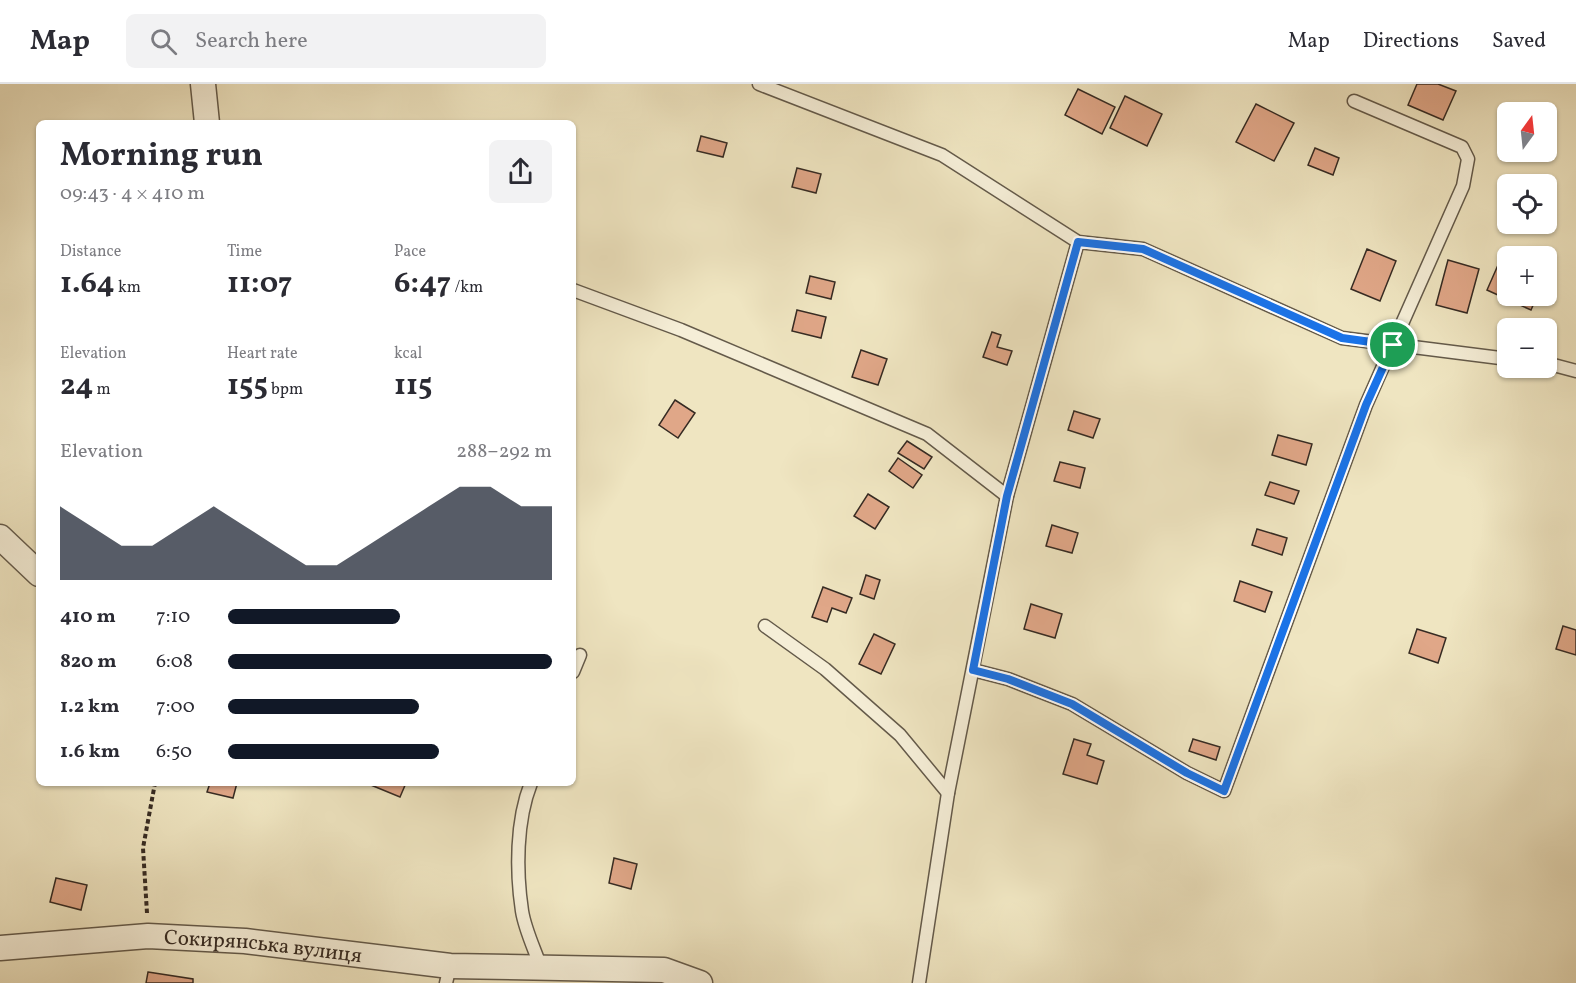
<!DOCTYPE html>
<meta charset="utf-8">
<style>
:root{--surface:#fff;--page:#f2f2f3;--text:#2b2b33;--muted:#7c7c81;--line:#e1e1e2;--accent:#111827}
body{margin:0;font-family:Vollkorn,serif;background:var(--page);color:var(--text);height:100vh;display:flex;flex-direction:column;font-size:22px;white-space:nowrap}
*{box-sizing:border-box;margin:0}
p{font-size:20px;color:var(--muted)}
.icon{flex:none;width:33px;height:33px;fill:none;stroke:currentColor;stroke-width:2;stroke-linecap:round;stroke-linejoin:round}
.map{position:relative;flex:1;overflow:hidden}
.sheet{position:absolute;left:36px;top:36px;width:540px;height:666px;display:flex;flex-direction:column;background:var(--surface);border-radius:9px;box-shadow:0 2px 4px #0004}
.sheet>*{flex:none}
.needle{width:39px;rotate:15deg}
.buttons{position:absolute;left:1497px;top:18px;display:grid;gap:12px}
.buttons a{display:grid;place-items:center;width:60px;height:60px;border-radius:9px;background:var(--surface);box-shadow:0 2px 4px #0004;font-size:30px}
.pin{position:absolute;display:grid;place-items:center;width:51px;height:51px;color:#fff;margin:-26px;border:3px solid #fff;border-radius:50%;box-shadow:0 2px 6px #0007}
.round{display:grid;place-items:center;flex:none;width:63px;height:63px;border-radius:9px;background:var(--page)}
.headline{display:flex;align-items:center;justify-content:space-between;height:102px;padding:0 24px}
h1{font-size:33px;font-weight:700;line-height:45px}
.stats{display:grid;grid-template-columns:repeat(3,1fr);gap:9px;height:102px;padding:6px 24px}
.stats div{display:grid;align-content:center}
.stats b{font-size:30px;font-weight:700}
.stats small{font-size:16px;font-weight:400}
.stats p{font-size:16px}
.chart{height:168px;padding:12px 24px}
.chart p{display:flex;justify-content:space-between}
.chart svg{width:100%;height:108px;margin-top:6px;fill:var(--accent);opacity:.7}
ul{padding:0 24px;list-style:none;font-size:20px}
li{display:grid;grid-template-columns:96px 72px 1fr;align-items:center;height:45px}
li i{height:15px;border-radius:8px;background:var(--accent)}
header{display:flex;align-items:center;gap:36px;box-sizing:border-box;height:84px;padding:0 30px;background:var(--surface);border-bottom:2px solid var(--line)}
header strong{font-size:28px}
nav{display:flex;gap:33px;margin-inline-start:auto;font-size:21px}
.search{width:420px;height:54px;background:var(--page);display:flex;align-items:center;gap:15px;box-sizing:border-box;padding:0 21px;border-radius:9px;color:var(--muted);font-size:22px}
.map>svg:first-child{display:block}
.building{fill:#e0a788;stroke:#362b23;stroke-width:1.5}
.lines{fill:none;stroke-linecap:round;stroke-linejoin:round}
.lane-casing{stroke:#645a4a;stroke-width:15}
.street-casing{stroke:#645a4a;stroke-width:27}
.path{stroke:#362b23;stroke-width:4;stroke-dasharray:4.5 3;stroke-linecap:butt}
.lane{stroke:#f5eed7;stroke-width:12}
.street{stroke:#f5eed7;stroke-width:24}
.route-casing{stroke:#fff;stroke-width:12}
.route{stroke:#1a73e8;stroke-width:8}
.labels{text-anchor:middle;stroke-width:5;stroke-linejoin:round;paint-order:stroke}
.street-label{font-size:21px;fill:#362b23;stroke:#f5eed7}
</style>
<header>
<strong>Map</strong>
<div class="search"><svg class="icon" aria-label="search" viewBox="0 0 24 24"><circle cx="10" cy="10" r="6"/><path d="M15 15l6 6"/></svg>Search here</div>
<nav><a>Map</a><a>Directions</a><a>Saved</a></nav>
</header>
<div class="map">
<svg width="1576" height="899" viewBox="0 0 1576 899">
<rect width="100%" height="100%" fill="#efe5c1"/>
<filter id="stains"><feTurbulence type="fractalNoise" baseFrequency=".00333" numOctaves="4"/><feColorMatrix values="0 0 0 0 .2 0 0 0 0 .09 0 0 0 0 .02 0 0 0 .5 -.17"/></filter>
<radialGradient id="worn" r=".72"><stop offset=".6" stop-color="#630" stop-opacity="0"/><stop offset="1" stop-color="#630" stop-opacity=".3"/></radialGradient>
<!-- building -->
<g class="building">
<path d="M1417,0H1438L1456,7L1443,36L1408,21Z"/>
<path d="M1078,5L1115,23L1102,50L1065,31Z"/>
<path d="M1125,12L1162,30L1147,62L1110,44Z"/>
<path d="M1256,20L1294,39L1274,77L1236,58Z"/>
<path d="M701,52L727,59L723,73L697,67Z"/>
<path d="M1315,64L1339,74L1333,91L1308,81Z"/>
<path d="M797,84L821,90L816,109L792,103Z"/>
<path d="M1367,165L1396,177L1380,217L1351,205Z"/>
<path d="M1502,172L1508,175V212H1537L1531,226L1487,206Z"/>
<path d="M1448,176L1479,185L1467,229L1436,221Z"/>
<path d="M810,192L835,198L831,215L806,209Z"/>
<path d="M797,226L826,233L821,254L792,247Z"/>
<path d="M992,248L1001,251L997,263L1012,267L1007,281L983,273Z"/>
<path d="M861,266L887,275L878,301L852,293Z"/>
<path d="M675,316L695,329L678,354L659,341Z"/>
<path d="M1074,327L1100,335L1093,354L1068,346Z"/>
<path d="M1278,351L1312,360L1306,381L1272,371Z"/>
<path d="M907,357L932,373L924,385L898,369Z"/>
<path d="M898,374L922,391L913,404L889,387Z"/>
<path d="M1060,378L1085,384L1080,404L1054,397Z"/>
<path d="M1270,398L1299,407L1294,420L1265,411Z"/>
<path d="M868,410L889,423L875,445L854,432Z"/>
<path d="M1052,441L1078,449L1072,469L1046,462Z"/>
<path d="M1257,445L1287,454L1282,471L1252,461Z"/>
<path d="M866,491L880,496L874,515L860,510Z"/>
<path d="M1240,497L1272,508L1265,528L1234,517Z"/>
<path d="M823,503L852,514L846,529L832,524L827,538L812,533Z"/>
<path d="M1031,520L1062,530L1055,554L1024,545Z"/>
<path d="M1563,542L1576,546V571L1556,565Z"/>
<path d="M1417,545L1446,554L1438,579L1409,569Z"/>
<path d="M874,550L895,560L881,590L859,580Z"/>
<path d="M1074,655L1091,660L1087,671L1104,677L1097,700L1063,690Z"/>
<path d="M1193,655L1220,663L1216,676L1189,667Z"/>
<path d="M210,699H237L233,714L207,708Z"/>
<path d="M366,699H406L400,713Z"/>
<path d="M614,774L637,780L631,805L609,799Z"/>
<path d="M56,794L87,801L81,826L50,818Z"/>
<path d="M148,888L193,895V899H146Z"/>
</g>
<g class="lines">
<!-- lane casing -->
<g class="lane-casing">
<g id="lane">
<path d="M759,0L942,71L1078,158L1143,165L1342,254L1508,275"/>
<path d="M573,206L681,246L927,350L1007,412"/>
<path d="M1546,279L1576,287"/>
<path d="M765,542L825,585L900,651L948,709"/>
<path d="M973,586L1008,595L1072,620L1187,689L1224,707L1366,321L1463,102L1468,75L1462,63L1354,17"/>
<path d="M573,588L580,571"/>
<path d="M531,699C516,737 516,787 522,827C525,846 535,866 541,884"/>
<path d="M446,899L450,882"/>
<path d="M919,899L948,709L1007,412L1078,158"/>
</g>
</g>
<!-- street casing -->
<g class="street-casing">
<g id="street">
<path d="M203,0L207,39"/>
<path d="M0,453L39,490"/>
<path id="s1" d="M0,864L148,852L245,857L450,882L664,886L700,899"/>
</g>
</g>
<!-- path -->
<path class="path" d="M147,829L143,764L155,699"/>
<!-- lane -->
<use href="#lane" class="lane"/>
<!-- street -->
<use href="#street" class="street"/>
</g>
<g class="lines">
<!-- route casing -->
<g class="route-casing">
<path id="route" d="M1078,158L1143,165L1342,254L1393,261L1366,321L1224,707L1187,689L1072,620L1008,595L973,586L1007,412Z"/>
</g>
<!-- route -->
<use href="#route" class="route"/>
</g>
<g class="labels">
<!-- street labels -->
<g class="street-label">
<text dy="7" stroke="none"><textPath href="#s1" startOffset="264">Сокирянська вулиця</textPath></text>
</g>
</g>
<rect width="100%" height="100%" filter="url(#stains)"/>
<rect width="100%" height="100%" fill="url(#worn)"/>
</svg>
<div class="buttons">
<a><svg class="needle" viewBox="-14 -14 28 28"><path d="M0-13l5 13h-10z" fill="#e53935"/><path d="M0 13l5-13h-10z" fill="#7c7c81"/></svg></a>
<a><svg class="icon" aria-label="locate" viewBox="0 0 24 24"><circle cx="12" cy="12" r="6"/><path d="M12 2v4M12 18v4M2 12h4M18 12h4"/></svg></a>
<a>+</a>
<a>−</a>
</div>
<div class="pin" style="left:1393px;top:261px;background:#1e9e55"><svg class="icon" aria-label="arrive" viewBox="0 0 24 24"><path d="M6 21V4h12l-3 4 3 4H6"/></svg></div>
<section class="sheet">
<div class="headline"><div><h1>Morning run</h1><p>09:43 · 4 × 410 m</p></div><a class="round"><svg class="icon" aria-label="share" viewBox="0 0 24 24"><path d="M12 15V3M7 8l5-5 5 5M5 13v7h14v-7"/></svg></a></div>
<div class="stats">
<div><p>Distance</p><b>1.64<small> km</small></b></div>
<div><p>Time</p><b>11:07</b></div>
<div><p>Pace</p><b>6:47<small> /km</small></b></div>
</div>
<div class="stats">
<div><p>Elevation</p><b>24<small> m</small></b></div>
<div><p>Heart rate</p><b>155<small> bpm</small></b></div>
<div><p>kcal</p><b>115</b></div>
</div>
<div class="chart"><p><span>Elevation</span>288–292 m</p>
<svg viewBox="0 0 160 44" preserveAspectRatio="none"><path d="M0 44V14L10 22L20 30L30 30L40 22L50 14L60 22L70 30L80 38L90 38L100 30L110 22L120 14L130 6L140 6L150 14L160 14V44z"/></svg>
</div>
<ul>
<li><b>410 m</b>7:10<i style="width:53%"></i></li>
<li><b>820 m</b>6:08<i style="width:100%"></i></li>
<li><b>1.2 km</b>7:00<i style="width:59%"></i></li>
<li><b>1.6 km</b>6:50<i style="width:65%"></i></li>
</ul>
</section>
</div>
